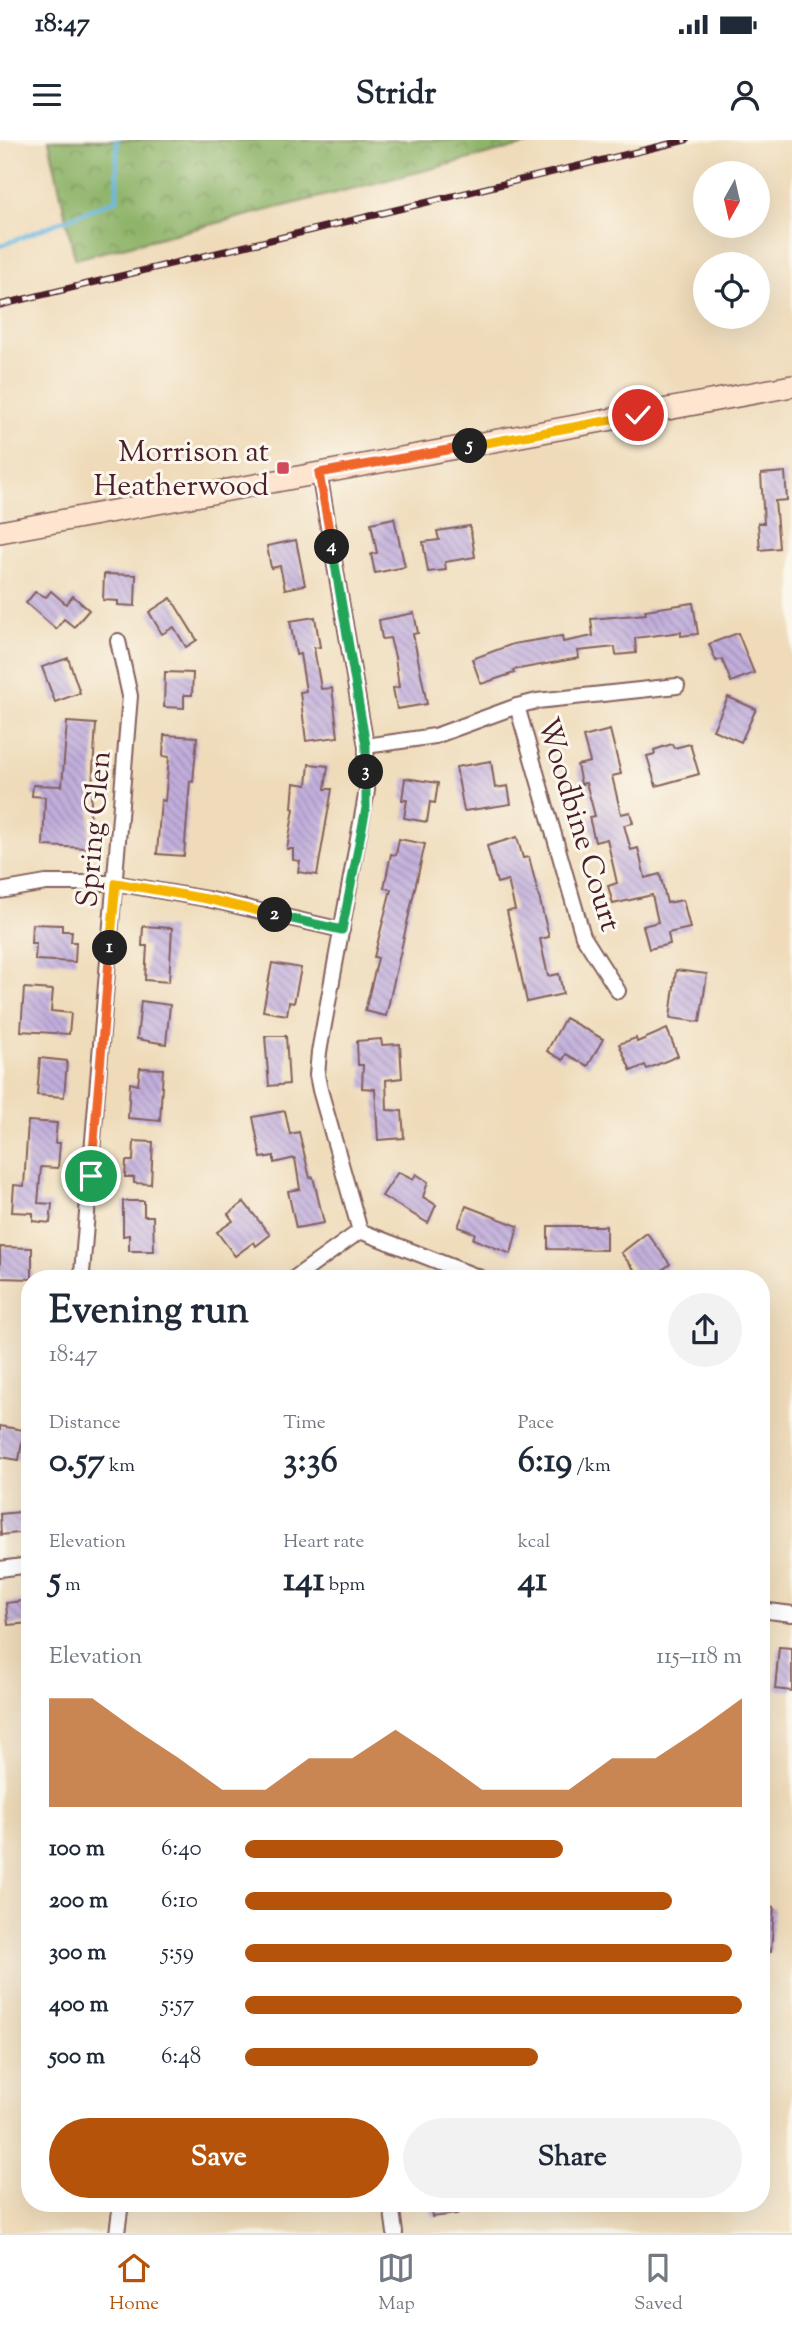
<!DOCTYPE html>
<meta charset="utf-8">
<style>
:root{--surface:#fff;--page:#f2f2f3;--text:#1f2937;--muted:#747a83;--line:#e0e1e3;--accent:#b45309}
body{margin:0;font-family:"Sorts Mill Goudy",serif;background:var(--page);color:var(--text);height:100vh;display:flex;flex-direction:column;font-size:26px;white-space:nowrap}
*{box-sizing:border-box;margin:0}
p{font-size:23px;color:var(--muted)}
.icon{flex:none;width:38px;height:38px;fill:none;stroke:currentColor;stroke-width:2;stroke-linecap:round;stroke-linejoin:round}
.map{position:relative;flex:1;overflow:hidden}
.sheet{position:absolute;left:21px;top:1130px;width:749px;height:942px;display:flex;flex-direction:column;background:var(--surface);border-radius:28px;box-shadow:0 7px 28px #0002}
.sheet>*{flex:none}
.needle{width:46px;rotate:188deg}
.tools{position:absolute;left:693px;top:21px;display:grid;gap:14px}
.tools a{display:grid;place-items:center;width:77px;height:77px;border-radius:50%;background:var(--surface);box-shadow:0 7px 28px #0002;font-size:35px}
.pin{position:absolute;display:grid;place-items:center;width:60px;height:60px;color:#fff;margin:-30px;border:4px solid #fff;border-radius:50%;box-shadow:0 2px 7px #0007}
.km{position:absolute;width:35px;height:35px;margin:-18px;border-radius:50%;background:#222;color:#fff;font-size:19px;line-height:35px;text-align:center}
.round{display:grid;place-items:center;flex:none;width:74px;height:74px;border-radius:37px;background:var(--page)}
.head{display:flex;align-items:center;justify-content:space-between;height:119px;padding:0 28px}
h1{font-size:38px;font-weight:700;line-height:52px}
.metrics{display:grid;grid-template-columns:repeat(3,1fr);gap:10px;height:119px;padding:7px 28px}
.metrics div{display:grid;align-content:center}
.metrics b{font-size:35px;font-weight:700}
.metrics small{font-size:19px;font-weight:400}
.metrics p{font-size:19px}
.chart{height:196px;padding:14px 28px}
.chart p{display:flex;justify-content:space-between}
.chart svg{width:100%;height:126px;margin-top:7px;fill:var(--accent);opacity:.7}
.action{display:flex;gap:14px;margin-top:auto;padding:14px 28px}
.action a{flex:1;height:80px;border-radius:42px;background:var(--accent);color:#fff;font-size:28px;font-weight:700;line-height:80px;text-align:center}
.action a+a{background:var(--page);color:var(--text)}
ul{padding:0 28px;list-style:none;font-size:23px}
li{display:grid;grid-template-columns:112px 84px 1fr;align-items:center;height:52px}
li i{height:18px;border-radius:9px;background:var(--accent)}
.status{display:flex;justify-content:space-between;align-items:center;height:49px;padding:0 35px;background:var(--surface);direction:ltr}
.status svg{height:19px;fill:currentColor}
header{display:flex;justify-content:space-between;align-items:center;height:91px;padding:0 28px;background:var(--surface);font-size:32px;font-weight:700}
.dock{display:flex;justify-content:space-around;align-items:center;height:98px;border-top:2px solid var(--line);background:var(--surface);font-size:19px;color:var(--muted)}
.dock a{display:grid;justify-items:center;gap:4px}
.dock .selected{color:var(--accent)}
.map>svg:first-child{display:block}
.forest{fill:url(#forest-crowns);stroke:#6c6a4a;stroke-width:2}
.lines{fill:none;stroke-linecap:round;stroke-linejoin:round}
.stream{stroke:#67b8e2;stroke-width:4.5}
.building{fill:url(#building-back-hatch)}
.street-casing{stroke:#84615d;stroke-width:18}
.secondary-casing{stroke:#84615d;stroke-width:24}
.street{stroke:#fff;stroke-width:14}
.secondary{stroke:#fde5d0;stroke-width:21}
.rail-casing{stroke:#4a1f2b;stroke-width:7}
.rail{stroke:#fbf7ec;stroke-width:4.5;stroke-dasharray:13;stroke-linecap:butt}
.split-1-casing{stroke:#fff;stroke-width:14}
.split-2-casing{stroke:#fff;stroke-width:14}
.split-3-casing{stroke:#fff;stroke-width:14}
.split-4-casing{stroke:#fff;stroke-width:14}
.split-5-casing{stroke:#fff;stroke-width:14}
.split-6-casing{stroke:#fff;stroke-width:14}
.split-1{stroke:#f0652b;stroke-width:9}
.split-2{stroke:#f5b400;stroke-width:9}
.split-3{stroke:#22a559;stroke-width:9}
.split-4{stroke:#22a559;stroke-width:9}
.split-5{stroke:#f0652b;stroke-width:9}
.split-6{stroke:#f5b400;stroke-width:9}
.poi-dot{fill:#d1495b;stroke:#fbf7ec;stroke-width:2.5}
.labels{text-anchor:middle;stroke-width:6;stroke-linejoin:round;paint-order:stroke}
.poi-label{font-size:30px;fill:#4a1f2b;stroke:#fbf7ec;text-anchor:end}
.street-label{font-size:30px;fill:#4a1f2b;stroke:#fbf7ec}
</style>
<div class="status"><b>18:47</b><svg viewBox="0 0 49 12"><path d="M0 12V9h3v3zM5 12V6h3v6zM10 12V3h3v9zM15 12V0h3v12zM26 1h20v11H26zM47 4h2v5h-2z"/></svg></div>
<header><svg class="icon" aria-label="menu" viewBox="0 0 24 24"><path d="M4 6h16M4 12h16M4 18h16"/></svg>Stridr<svg class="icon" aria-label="person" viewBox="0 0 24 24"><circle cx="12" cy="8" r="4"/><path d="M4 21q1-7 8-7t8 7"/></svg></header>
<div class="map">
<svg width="792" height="2093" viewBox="0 0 792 2093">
<defs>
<pattern id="forest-crowns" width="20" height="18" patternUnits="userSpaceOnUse" patternTransform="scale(1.75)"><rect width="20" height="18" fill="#8eb469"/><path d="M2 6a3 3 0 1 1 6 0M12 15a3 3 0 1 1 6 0" fill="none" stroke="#769257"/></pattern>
<pattern id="building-back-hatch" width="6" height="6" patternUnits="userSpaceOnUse" patternTransform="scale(1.75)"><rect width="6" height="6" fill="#c1aedc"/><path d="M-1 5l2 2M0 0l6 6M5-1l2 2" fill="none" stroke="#9f8db3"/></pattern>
</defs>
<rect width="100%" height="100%" fill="#fbf7ec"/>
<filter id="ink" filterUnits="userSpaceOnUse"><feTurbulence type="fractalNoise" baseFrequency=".0143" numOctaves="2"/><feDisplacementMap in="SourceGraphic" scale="14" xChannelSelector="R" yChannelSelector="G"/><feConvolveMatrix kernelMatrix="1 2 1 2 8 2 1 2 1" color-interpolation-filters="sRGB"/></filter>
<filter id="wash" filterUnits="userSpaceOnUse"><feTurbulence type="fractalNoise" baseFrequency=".00686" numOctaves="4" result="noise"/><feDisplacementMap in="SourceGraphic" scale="28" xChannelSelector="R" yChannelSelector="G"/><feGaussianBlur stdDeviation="1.57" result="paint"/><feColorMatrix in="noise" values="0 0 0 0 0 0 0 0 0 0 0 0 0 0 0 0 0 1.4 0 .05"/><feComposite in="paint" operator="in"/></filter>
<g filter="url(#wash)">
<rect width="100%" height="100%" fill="#efdbba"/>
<!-- forest -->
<path class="forest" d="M49,0H545L75,119Z"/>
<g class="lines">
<!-- stream -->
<path class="stream" d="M0,106L117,59V0"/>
</g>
<g id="blocks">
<!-- building -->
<g class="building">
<path d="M785,332L787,360L775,361L779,408L760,410L758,383H764L761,334Z"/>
<path d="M394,378L405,427L375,433L371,414L377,413L371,383Z"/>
<path d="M470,386L475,417L445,422L446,430L428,432L423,402L439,400L437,391Z"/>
<path d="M296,400L305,445L285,449L280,426L271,428L267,406Z"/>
<path d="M104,434L136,435L135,466L118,465V461L103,460Z"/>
<path d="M51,451L66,464L73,456L89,470L74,487L64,479L56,489L26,463L35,452L46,457Z"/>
<path d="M171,458L197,500L186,507L174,487L162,494L149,472Z"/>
<path d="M693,463L698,494L681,496V492L635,498L636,513L616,515L615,507L578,511L579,518L513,530L514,533L481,544L472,519L513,504L562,496L563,502L593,496L591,479L646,474L645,470Z"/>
<path d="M414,473L418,493L413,494L427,564L397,569L393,548L399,547L395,517L390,498L382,499L379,480Z"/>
<path d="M315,477L320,507L314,508L321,549L332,548L338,597L306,601L300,552L306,551L300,514L296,515L290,481Z"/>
<path d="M738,493L754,533L731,542L722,519L716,521L709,504Z"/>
<path d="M68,518L80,553L55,562L42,527Z"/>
<path d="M165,532L193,533L192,555H184V568L164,567Z"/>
<path d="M728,557L756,569L741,602L713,590Z"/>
<path d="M67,582L96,584L88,708L43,706L45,657L32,656L33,645L62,646Z"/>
<path d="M610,590L621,634L612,636L621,674L630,672L633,683L624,685L631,710L638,708L645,738L660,734L667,763L683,760L690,788L668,793L670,804L649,809L643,786L658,782L652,755L613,764L608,746L617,743L607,699L595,702L589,677L595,676L586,643L581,644L577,625L590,622L583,597Z"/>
<path d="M164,595L197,597L193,642L190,641L184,716L157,714L161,660L165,661L169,617L163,616Z"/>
<path d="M672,604L674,608L690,604L699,634L656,646L647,616L655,614L654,610Z"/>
<path d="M491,621L495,648L508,646L511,664L464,671L456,627Z"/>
<path d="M309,624L328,626L325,649H332L317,735L298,732L300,721L293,720V709H287L294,669L292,668L294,643L307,645Z"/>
<path d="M405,638L438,643L435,663L430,662L427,682L404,678L407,660H402Z"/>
<path d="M517,697L523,718L529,717L549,797L540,799L548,836L559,834L563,854L527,862L507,771L515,770L508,740L497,743L487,706Z"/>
<path d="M399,699L425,704L386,876L365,871L378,818L374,817L391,749L384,748L391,714L396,715Z"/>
<path d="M32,784L62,785V791H72L71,802H76L75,822L35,820L36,803H31Z"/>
<path d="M143,786L172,788L169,842L145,840L147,806H142Z"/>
<path d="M272,823L301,828L294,863L289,862L287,875L263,871Z"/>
<path d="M676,830L707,834L700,882L670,878Z"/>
<path d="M24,848L53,850L51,871L71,873L69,894L21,891Z"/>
<path d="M141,861L170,865L166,904L137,899Z"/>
<path d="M565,878L603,899L588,926L566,914L563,920L547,911Z"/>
<path d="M667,889L678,916L647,929L645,925L631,931L619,904L636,898L637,902Z"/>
<path d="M265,896H286L289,944L269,946Z"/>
<path d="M381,899L382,905L400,904L402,938L386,940L387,970L402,971L404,998L378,1000L375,949L362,948L363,925H358L357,901Z"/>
<path d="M40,918L67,921L64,957L37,955Z"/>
<path d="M140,928L163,929L160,981L128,978L130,943L138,945Z"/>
<path d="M285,971L290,994L299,992L310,1038L313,1037L324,1083L296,1088L288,1051L300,1049L295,1018L274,1023V1016L261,1018L253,977Z"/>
<path d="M28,981L57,983L55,1003H60L58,1028L41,1027L38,1063L52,1064L50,1083L33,1081V1073L12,1072L14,1045L24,1046Z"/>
<path d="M134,1001L153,1002L151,1044L134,1043V1037H125L126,1021H133Z"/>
<path d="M398,1032L413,1040L416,1034L428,1042L423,1057L436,1065L428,1083L382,1056Z"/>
<path d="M123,1061H144V1076H153L154,1111H129V1095L123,1096Z"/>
<path d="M244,1062L270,1095L256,1106L254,1102L235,1116L217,1092L233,1081L228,1074Z"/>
<path d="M466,1066L518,1086L511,1114L473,1099L475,1093L458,1087Z"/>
<path d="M548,1086H606V1110L548,1109Z"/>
<path d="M647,1093L670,1124L651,1139H620L634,1129L621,1113Z"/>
<path d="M0,1107L32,1108V1139L0,1138Z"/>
<path d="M0,1286L24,1290L19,1320L0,1317Z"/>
<path d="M30,1371V1383H26L27,1392L1,1395L0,1374Z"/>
<path d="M30,1460V1483L8,1485L6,1463Z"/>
<path d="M779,1507L792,1508V1551L775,1549Z"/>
<path d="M761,1766L774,1767L771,1812H761Z"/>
<path d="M430,2063H455L457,2074L432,2077Z"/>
</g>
</g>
</g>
<g filter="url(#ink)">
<use href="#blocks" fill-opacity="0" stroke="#84615d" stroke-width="2"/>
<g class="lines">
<!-- street casing -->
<g class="street-casing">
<g id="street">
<path d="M319,333L366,606L367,650L319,912L317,935L320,950L360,1091L483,1139"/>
<path d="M517,566L583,796L618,851"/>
<path d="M366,606L435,596L517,566L537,561L677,546"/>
<path d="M0,751L46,743H115L207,759L342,790"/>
<path d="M82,1133L130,556L118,501"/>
<path d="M296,1137L360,1091"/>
<path d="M0,1429L30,1425"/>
<path d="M761,1470L792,1474"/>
<path d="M391,2063L395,2093"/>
<path d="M117,2093L121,2063"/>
</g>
</g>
<!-- secondary casing -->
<g class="secondary-casing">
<path id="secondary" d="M0,392L792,246"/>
</g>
<!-- street -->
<use href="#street" class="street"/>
<!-- secondary -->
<use href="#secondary" class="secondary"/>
<!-- rail casing -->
<g class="rail-casing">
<path id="rail" d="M0,165L686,0"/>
</g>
<!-- rail -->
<use href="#rail" class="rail"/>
</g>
</g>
<g class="lines" filter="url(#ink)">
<!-- split-1 casing -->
<g class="split-1-casing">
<path id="split-1" d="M91,1036L110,808"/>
</g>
<!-- split-2 casing -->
<g class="split-2-casing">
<path id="split-2" d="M110,808L116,743L207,759L275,775"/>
</g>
<!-- split-3 casing -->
<g class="split-3-casing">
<path id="split-3" d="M275,775L342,790L366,668V632"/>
</g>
<!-- split-4 casing -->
<g class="split-4-casing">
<path id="split-4" d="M332,407L366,606V632"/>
</g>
<!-- split-5 casing -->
<g class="split-5-casing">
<path id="split-5" d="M332,407L319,333L470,306"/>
</g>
<!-- split-6 casing -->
<g class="split-6-casing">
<path id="split-6" d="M470,306L638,275"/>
</g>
<!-- split-1 -->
<use href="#split-1" class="split-1"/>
<!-- split-2 -->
<use href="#split-2" class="split-2"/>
<!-- split-3 -->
<use href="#split-3" class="split-3"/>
<!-- split-4 -->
<use href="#split-4" class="split-4"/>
<!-- split-5 -->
<use href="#split-5" class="split-5"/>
<!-- split-6 -->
<use href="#split-6" class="split-6"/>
</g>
<!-- markers -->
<rect class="poi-dot" x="276" y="321" width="14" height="14" rx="3.5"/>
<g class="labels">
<!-- poi labels -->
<g class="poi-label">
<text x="269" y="321">Morrison at<tspan x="269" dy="34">Heatherwood</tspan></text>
</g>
<!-- street labels -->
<g class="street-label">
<text transform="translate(580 684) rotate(73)" y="10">Woodbine Court</text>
<text transform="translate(93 689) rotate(-85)" y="10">Spring Glen</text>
</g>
</g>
</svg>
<div class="tools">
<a><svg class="needle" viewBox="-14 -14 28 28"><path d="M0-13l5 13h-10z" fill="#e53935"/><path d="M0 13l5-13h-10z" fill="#747a83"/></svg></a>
<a><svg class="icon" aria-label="locate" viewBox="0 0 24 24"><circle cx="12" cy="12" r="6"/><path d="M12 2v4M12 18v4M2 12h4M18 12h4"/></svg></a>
</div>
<div class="pin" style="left:91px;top:1036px;background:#1e9e55"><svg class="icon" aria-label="arrive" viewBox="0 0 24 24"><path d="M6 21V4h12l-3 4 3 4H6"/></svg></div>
<div class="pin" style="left:638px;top:275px;background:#d93025"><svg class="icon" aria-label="check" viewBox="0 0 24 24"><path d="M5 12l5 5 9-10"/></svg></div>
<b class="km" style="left:110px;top:808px">1</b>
<b class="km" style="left:275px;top:775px">2</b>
<b class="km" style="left:366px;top:632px">3</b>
<b class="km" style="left:332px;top:407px">4</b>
<b class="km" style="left:470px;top:306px">5</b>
<section class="sheet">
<div class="head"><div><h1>Evening run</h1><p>18:47</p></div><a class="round"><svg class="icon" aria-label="share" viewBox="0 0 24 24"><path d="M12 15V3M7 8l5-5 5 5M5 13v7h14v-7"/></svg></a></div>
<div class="metrics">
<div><p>Distance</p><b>0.57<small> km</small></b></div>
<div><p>Time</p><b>3:36</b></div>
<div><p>Pace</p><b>6:19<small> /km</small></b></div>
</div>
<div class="metrics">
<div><p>Elevation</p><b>5<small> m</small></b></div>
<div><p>Heart rate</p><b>141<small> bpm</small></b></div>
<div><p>kcal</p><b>41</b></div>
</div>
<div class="chart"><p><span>Elevation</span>115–118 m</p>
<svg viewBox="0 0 160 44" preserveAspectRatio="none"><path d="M0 44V6L10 6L20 17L30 27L40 38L50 38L60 27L70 27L80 17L90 27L100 38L110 38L120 38L130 27L140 27L150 17L160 6V44z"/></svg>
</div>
<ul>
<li><b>100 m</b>6:40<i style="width:64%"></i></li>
<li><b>200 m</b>6:10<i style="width:86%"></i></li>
<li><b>300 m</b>5:59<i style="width:98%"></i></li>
<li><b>400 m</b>5:57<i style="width:100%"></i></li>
<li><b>500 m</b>6:48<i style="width:59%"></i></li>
</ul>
<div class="action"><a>Save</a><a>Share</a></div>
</section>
</div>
<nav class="dock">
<a class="selected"><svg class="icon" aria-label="home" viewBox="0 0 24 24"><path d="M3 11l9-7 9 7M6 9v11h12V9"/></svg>Home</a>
<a><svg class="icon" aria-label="map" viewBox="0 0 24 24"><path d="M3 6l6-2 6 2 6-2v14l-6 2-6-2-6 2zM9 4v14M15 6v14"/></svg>Map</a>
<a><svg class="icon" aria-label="saved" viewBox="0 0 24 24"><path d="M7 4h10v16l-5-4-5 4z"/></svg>Saved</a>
</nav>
